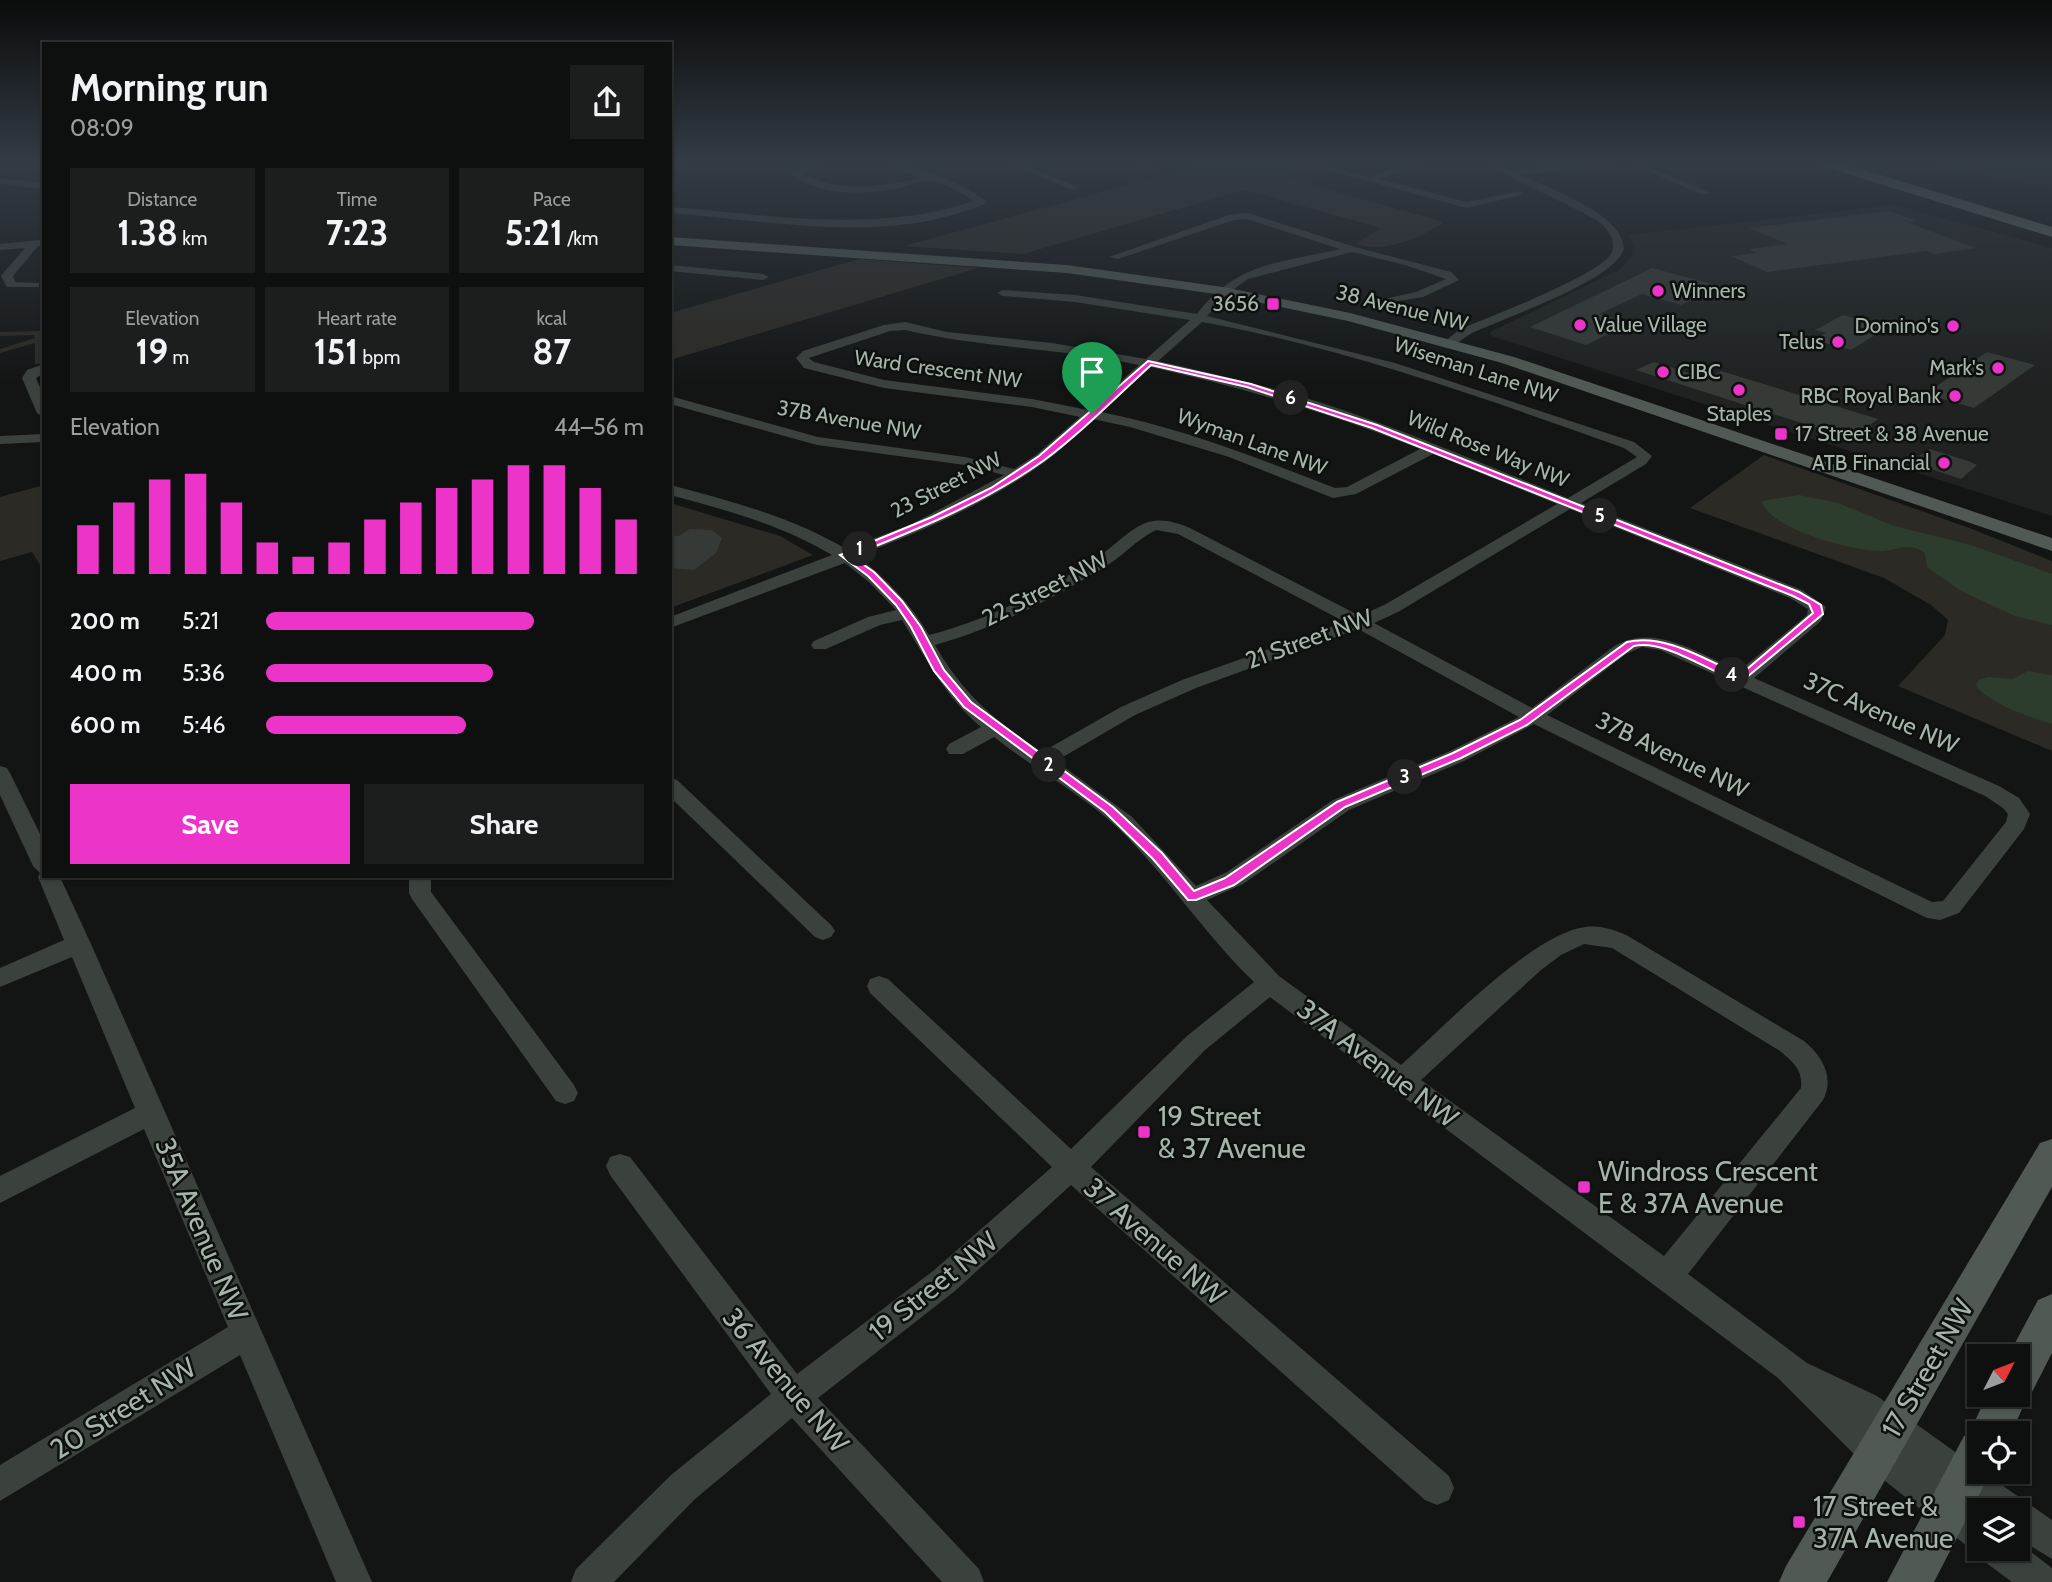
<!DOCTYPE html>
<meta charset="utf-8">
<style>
:root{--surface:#0e100f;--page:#1c1e1d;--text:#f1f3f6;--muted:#9b9d9e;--line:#2e302f;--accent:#ec34c8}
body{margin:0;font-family:Cabin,sans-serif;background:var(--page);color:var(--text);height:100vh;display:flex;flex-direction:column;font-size:26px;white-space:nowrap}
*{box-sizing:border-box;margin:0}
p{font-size:23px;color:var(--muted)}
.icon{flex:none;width:38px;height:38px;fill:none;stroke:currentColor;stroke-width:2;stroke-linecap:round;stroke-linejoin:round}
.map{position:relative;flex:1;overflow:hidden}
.sheet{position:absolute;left:42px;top:42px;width:630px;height:836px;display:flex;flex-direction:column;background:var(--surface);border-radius:0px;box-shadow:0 2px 5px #0004,0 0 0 2px var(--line)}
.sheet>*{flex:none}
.needle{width:46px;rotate:48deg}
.tools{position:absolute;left:1967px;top:1344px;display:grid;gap:14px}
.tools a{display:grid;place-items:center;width:63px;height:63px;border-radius:0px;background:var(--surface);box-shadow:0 2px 5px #0004,0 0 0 2px var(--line);font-size:35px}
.pin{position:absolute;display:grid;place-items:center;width:60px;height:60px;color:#fff;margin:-72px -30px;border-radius:50% 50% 50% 0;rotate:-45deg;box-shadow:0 0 7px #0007}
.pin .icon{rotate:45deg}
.km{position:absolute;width:35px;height:35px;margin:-18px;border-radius:50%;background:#222;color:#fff;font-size:19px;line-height:35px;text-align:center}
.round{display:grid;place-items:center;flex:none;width:74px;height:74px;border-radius:0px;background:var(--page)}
.summary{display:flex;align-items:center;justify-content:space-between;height:119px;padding:0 28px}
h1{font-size:38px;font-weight:700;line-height:52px}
.figures{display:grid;grid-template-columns:repeat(3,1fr);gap:10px;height:119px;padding:7px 28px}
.figures div{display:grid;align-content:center;border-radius:0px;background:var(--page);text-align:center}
.figures b{font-size:35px;font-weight:700}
.figures small{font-size:19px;font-weight:400}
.figures p{font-size:19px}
.chart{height:196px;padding:14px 28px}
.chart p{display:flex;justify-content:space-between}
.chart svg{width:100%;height:126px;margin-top:7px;stroke:var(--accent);stroke-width:6}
.primary-button{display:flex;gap:14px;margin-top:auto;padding:14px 28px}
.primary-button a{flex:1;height:80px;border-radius:0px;background:var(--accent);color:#fff;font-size:28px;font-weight:700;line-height:80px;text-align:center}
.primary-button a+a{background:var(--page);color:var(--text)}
ul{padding:0 28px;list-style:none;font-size:23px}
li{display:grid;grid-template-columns:112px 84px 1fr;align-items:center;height:52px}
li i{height:18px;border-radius:9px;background:var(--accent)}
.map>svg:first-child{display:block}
.built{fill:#1f2221}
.green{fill:#2c2a24}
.water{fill:#2d3d2d}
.building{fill:#353a37}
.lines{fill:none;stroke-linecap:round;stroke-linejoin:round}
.minor{fill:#3b413d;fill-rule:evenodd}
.major{fill:#505953;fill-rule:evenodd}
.highway{fill:#606b63;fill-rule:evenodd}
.route{fill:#ec34c8;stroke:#fff;stroke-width:2;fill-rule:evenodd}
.poi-dot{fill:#ec34c8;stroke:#0e100f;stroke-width:2.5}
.labels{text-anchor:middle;stroke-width:5;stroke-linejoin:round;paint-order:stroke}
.far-poi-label{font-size:21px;fill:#a5b5a9;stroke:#0e100f;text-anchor:end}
.far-street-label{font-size:21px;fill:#a5b5a9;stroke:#0e100f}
.street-label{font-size:24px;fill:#a5b5a9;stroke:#0e100f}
.near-street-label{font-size:28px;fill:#a5b5a9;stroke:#0e100f}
.near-poi-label{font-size:28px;fill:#a5b5a9;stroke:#0e100f;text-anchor:start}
</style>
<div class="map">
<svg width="2052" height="1582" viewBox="0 0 2052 1582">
<rect width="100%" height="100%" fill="#131514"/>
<!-- built -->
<g class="built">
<path d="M2052,163V189L1923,164L1925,163Z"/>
<path d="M1894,205L2052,248V516L1492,336L1490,332L1619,270L1632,256L1633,245L1629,235Z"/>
</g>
<!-- green -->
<g class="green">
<path d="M1196,163H1328L1283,177L1444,222C1418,239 1387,253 1355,244L1381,228L1244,190L1023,254L904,246L1201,165Z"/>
<path d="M859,259L978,268L670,360V313Z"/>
<path d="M44,331V363L35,364V343L0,353V349L35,338L34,335L0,336V332Z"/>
<path d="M1764,455L1972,529L2052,561V751L1898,686L1945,635L1948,620L1931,605L1884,578L1690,508Z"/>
<path d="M44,485V571L32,552L0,561V497Z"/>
<path d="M670,503L780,536L813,555L670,608Z"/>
</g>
<!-- water -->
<g class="water">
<path d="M1799,495L1838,503L1894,526L1971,545L2052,574V625L2015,616L1961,591L1927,567L1925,553C1907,541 1901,550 1883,551C1856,552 1769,530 1762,501Z"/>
<path d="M2028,671L2052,675V724C2031,717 1988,704 1976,685L1979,680L1988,677L2013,679Z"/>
</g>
<!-- building -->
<g class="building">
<path d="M1889,211L1916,221L1906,222L1976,248L1934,254L1927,251L1767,272L1731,256L1757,253L1749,249L1787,244L1749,228Z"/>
<path d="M1652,268L1720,286L1681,305L1642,294L1599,314L1630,323L1586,345L1530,327Z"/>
<path d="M1843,315L1888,327L1851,350L1814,340L1826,333L1815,330Z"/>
<path d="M1987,352L2035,365L1974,408L1925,394Z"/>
<path d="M1654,362L1708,379L1721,371L1878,419L1851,439L1636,370Z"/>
<path d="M1930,449L1968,461L1977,465L1961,479L1910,462Z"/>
<path d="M690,529L712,530L722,538L716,553L694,570L670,568V535L679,536Z"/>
</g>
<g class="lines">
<!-- minor -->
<g class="minor">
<path d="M670,163H689L670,169Z"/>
<path d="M817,163H831L802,173C839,194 880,187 920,178L882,163C909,163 967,184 987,202C980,207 971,209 962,212C873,242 762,220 670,213V207C771,215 876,234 974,201C962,193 945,183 930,181C921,180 908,186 898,188C863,195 818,197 789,172Z"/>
<path d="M1007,163H1019L1081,188L1073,190Z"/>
<path d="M1131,163H1143L1153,168L1148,171Z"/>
<path d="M1411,163H1424L1379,179L1467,202L1520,191L1525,194L1467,208L1315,167L1320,164L1369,177Z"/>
<path d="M1484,163H1495L1510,170L1583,163H1613L1609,166L1520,175C1549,189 1621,212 1624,248C1617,280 1503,318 1472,333C1464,337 1458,344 1449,347L1443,343L1460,329C1485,319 1605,273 1612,252C1617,239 1606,228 1597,220Z"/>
<path d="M1629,163H1641L1711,193L1703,195Z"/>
<path d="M0,178L44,183V189L0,184Z"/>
<path d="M1248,213L1355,247L1451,272L1459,280L1423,297L1380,304V300L1416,292L1446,279L1405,265L1352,252L1248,279L1227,294L1207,316L1395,363L1634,442L1652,456L1646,464L1581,503L1802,590L1826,607L1821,621L1754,678L1999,786L2019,798L2030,814L2024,829L1959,913L1940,920L1927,918L1534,724L1464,761L1349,810L1243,884L1207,900L1279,976L1401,1065C1443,1028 1534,932 1586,927C1601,925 1615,930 1628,936L1804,1041C1822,1056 1835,1077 1823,1100L1688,1274L1807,1363L1877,1396L1979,1469V1472H1983L2052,1520V1559L2018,1538V1510H1979L1955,1493L1979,1512V1549H2018V1542L2052,1568V1582H2012L1985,1562L1981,1551L1967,1546L1865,1465L1778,1378L1270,997L1205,1050L1091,1167L1449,1476L1454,1488L1449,1500L1437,1505L1425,1500L1071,1185L955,1291L818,1398L979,1569L984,1582H942L792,1418L695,1499L614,1582H571L576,1569L671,1475L771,1394L610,1175L606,1166L610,1157L620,1154L630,1157L797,1374L933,1271L1052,1167L870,993L867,986L870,979L879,976L888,979L1071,1149L1187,1036L1254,982C1205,935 1168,877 1119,829C1081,793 1034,769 994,737L963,754H949L946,749L949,744L981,727C945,697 926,658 902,620L880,625L826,649H814L811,645L814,641L868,617L896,610L870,583L845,563L670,628V617L832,555C782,525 726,510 670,495V485C731,501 792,517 846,549L912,524L1004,475L965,465L817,445L670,404V396L818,437L965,457L1014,469L1036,455L1080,417L1032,407L884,388L804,368L796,358L803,351L884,325L905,322L947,332L1052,343L1146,359L1190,320L1075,302L1003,296L997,293L1003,290L1075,295L1197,314C1237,262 1280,263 1340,249L1247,219L1234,220L1118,259L1109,257L1229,215ZM1202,322C1346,348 1486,399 1624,448L1637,457L1568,498C1485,465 1403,429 1319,402C1266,386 1212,373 1158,361ZM905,330C982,348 1062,348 1139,365L1088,410L1032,399L884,380L814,362L809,358L890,331ZM1151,367C1244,388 1332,414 1420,449L1347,487L1335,488C1258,458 1182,428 1101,412ZM1093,419L1130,427L1229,457L1333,498L1356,494L1433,454L1557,504L1386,604L1360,616L1190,528C1176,522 1162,518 1148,522C1128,529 1113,548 1095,559C1045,591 987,620 929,635C910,603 887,579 857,556C923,531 988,503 1045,462C1062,450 1077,433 1093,419ZM1570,509L1790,598L1808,609L1807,615L1739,671C1701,655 1653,621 1613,647L1532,708L1374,623L1398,612ZM1156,530L1178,534L1345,622L1182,680L1121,707L1042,752C995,721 963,694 935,645C995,628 1051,600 1103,568C1122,557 1137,539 1156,530ZM1358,629L1519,717L1450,751L1333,800L1227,872L1196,886L1132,817L1056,761L1135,715L1196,688ZM1642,647L1660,650L1985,796L2003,808L2008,814L2006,822L1943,901L1932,902L1547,715L1626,654ZM1584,944L1612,948L1780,1051C1793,1062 1803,1070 1801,1088L1664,1256L1421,1080L1541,970L1561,955Z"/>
<path d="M40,240L44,241V245L38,246L13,276L15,282L39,283V287H7L1,276L25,248L0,250V244Z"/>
<path d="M670,265L763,274L769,277L763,280L670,271Z"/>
<path d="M44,364V373L36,378L44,397V417L37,413L22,378L27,370Z"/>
<path d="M44,434V442L0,444V436Z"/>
<path d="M0,766L7,768L10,773L44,842V877H60L91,944L372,1582H336L240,1355L0,1501V1465L228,1327L144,1129L0,1203V1176L135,1108L72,957L0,987V968L64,940L38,877L40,873L33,866L0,795Z"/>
<path d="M670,778L677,780L831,925L835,931L831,937L823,940L815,937L670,797Z"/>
<path d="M409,877H431V892L574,1085L578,1093L574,1101L565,1104L556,1101L412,899L409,893Z"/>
</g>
<!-- major -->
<g class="major">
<path d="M670,237L1067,265L1223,287L1350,313L1514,357L2052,538V551L1502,363L1348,321L1223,295L1067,273L670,245Z"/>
<path d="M2052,1139V1187L1827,1582H1779L1786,1566L2040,1143Z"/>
<path d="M2052,1294V1353L2032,1392L2029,1394L2011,1433H1979V1472H1991L1934,1582H1887L1964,1436L1969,1434L1987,1395H2018V1356H2008L2038,1300Z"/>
</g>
<!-- highway -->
<path class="highway" d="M1820,163H1841L2052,227V237L1822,166Z"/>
</g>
<!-- sky -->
<linearGradient id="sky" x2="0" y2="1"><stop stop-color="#0a0c0b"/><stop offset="0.42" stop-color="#333b45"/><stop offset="1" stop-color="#333b45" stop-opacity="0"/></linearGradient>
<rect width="2052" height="384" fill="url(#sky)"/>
<!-- route -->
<path class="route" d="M1148,361L1251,384L1377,425L1799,592L1821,605L1823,614L1741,682C1710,673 1666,639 1634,646L1527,725L1461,758L1345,807L1234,885L1196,900H1188L1153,859L1105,812L964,707L934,671L911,627L896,605L868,576L840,555L932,517L991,488L1039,456ZM1151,365L1247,387L1372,428L1793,596L1809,604L1813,613L1740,675C1706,660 1665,633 1627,642L1520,720L1453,753L1337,802L1225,878L1194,891L1162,853L1113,807L971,702L944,670L921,627L902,601L874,572L851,556C918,529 984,503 1043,461C1081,433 1116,397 1151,365Z"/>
<!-- markers -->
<g class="poi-dot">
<circle cx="1658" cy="291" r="7"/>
<rect x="1266" y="297" width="14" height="14" rx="3.5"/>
<circle cx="1580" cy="325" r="7"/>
<circle cx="1953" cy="326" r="7"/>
<circle cx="1838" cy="342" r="7"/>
<circle cx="1998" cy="368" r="7"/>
<circle cx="1663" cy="372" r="7"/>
<circle cx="1739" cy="390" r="7"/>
<circle cx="1955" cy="396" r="7"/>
<rect x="1774" y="427" width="14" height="14" rx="3.5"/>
<circle cx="1944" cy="463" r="7"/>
<rect x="1137" y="1125" width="14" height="14" rx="3.5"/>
<rect x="1577" y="1180" width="14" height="14" rx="3.5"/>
<rect x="1792" y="1515" width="14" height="14" rx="3.5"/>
</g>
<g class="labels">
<!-- far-poi labels -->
<g class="far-poi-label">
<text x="1672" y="298" text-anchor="start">Winners</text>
<text x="1259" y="311">3656</text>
<text x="1594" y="332" text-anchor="start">Value Village</text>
<text x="1939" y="333">Domino's</text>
<text x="1824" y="349">Telus</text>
<text x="1984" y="375">Mark's</text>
<text x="1677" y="379" text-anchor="start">CIBC</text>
<text x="1941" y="403">RBC Royal Bank</text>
<text x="1739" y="421" text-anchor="middle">Staples</text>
<text x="1795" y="441" text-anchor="start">17 Street &amp; 38 Avenue</text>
<text x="1930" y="470">ATB Financial</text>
</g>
<!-- far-street labels -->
<g class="far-street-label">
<text transform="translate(1402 308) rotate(14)" y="7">38 Avenue NW</text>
<text transform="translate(938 369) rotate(8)" y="7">Ward Crescent NW</text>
<text transform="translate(1476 370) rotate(18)" y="7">Wiseman Lane NW</text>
<text transform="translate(849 420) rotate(10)" y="7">37B Avenue NW</text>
<text transform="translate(1252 442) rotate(20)" y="7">Wyman Lane NW</text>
<text transform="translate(1488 449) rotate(22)" y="7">Wild Rose Way NW</text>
<text transform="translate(946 485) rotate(-27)" y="7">23 Street NW</text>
</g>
<!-- street labels -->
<g class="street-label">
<text transform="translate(1045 589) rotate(-27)" y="8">22 Street NW</text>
<text transform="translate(1309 639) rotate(-20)" y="8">21 Street NW</text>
<text transform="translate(1881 713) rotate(24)" y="8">37C Avenue NW</text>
<text transform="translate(1672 755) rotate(26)" y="8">37B Avenue NW</text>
</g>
<!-- near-street labels -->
<g class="near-street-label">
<text transform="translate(1378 1063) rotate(37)" y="10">37A Avenue NW</text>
<text transform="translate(202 1229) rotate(67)" y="10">35A Avenue NW</text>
<text transform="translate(1155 1241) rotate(41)" y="10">37 Avenue NW</text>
<text transform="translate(933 1286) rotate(-39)" y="10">19 Street NW</text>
<text transform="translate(1927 1368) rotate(-60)" y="10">17 Street NW</text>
<text transform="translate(786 1380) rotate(50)" y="10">36 Avenue NW</text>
<text transform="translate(123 1408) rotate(-32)" y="10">20 Street NW</text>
</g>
<!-- near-poi labels -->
<g class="near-poi-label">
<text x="1158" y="1126">19 Street<tspan x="1158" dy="32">&amp; 37 Avenue</tspan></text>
<text x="1598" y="1181">Windross Crescent<tspan x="1598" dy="32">E &amp; 37A Avenue</tspan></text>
<text x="1813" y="1516">17 Street &amp;<tspan x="1813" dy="32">37A Avenue</tspan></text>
</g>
</g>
</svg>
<div class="tools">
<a><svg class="needle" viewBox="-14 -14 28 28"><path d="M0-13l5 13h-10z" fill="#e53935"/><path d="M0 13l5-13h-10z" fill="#9b9d9e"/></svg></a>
<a><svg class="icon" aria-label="locate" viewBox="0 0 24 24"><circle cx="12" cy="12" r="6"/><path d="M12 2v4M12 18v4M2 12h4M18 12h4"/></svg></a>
<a><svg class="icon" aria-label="layers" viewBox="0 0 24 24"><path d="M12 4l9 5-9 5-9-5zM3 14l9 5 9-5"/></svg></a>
</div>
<div class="pin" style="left:1092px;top:414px;background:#1e9e55"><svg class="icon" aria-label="arrive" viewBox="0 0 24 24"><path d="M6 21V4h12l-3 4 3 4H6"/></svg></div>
<b class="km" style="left:860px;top:549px">1</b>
<b class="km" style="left:1049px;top:765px">2</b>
<b class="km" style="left:1405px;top:777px">3</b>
<b class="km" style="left:1732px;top:675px">4</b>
<b class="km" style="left:1600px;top:516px">5</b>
<b class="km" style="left:1291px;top:398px">6</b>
<section class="sheet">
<div class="summary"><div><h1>Morning run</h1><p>08:09</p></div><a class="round"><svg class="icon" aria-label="share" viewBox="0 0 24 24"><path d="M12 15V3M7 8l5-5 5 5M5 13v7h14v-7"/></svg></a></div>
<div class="figures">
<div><p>Distance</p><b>1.38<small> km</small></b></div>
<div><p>Time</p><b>7:23</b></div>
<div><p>Pace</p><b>5:21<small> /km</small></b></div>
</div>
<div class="figures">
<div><p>Elevation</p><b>19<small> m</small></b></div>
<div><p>Heart rate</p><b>151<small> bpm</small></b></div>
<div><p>kcal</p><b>87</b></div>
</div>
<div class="chart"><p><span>Elevation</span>44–56 m</p>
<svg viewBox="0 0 160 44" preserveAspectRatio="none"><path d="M5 44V27M15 44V19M25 44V11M35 44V9M45 44V19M55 44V33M65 44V38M75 44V33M85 44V25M95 44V19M105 44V14M115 44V11M125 44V6M135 44V6M145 44V14M155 44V25"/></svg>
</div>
<ul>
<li><b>200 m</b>5:21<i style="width:71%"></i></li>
<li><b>400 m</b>5:36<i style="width:60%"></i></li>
<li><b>600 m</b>5:46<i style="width:53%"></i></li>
</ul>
<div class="primary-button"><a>Save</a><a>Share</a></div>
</section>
</div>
